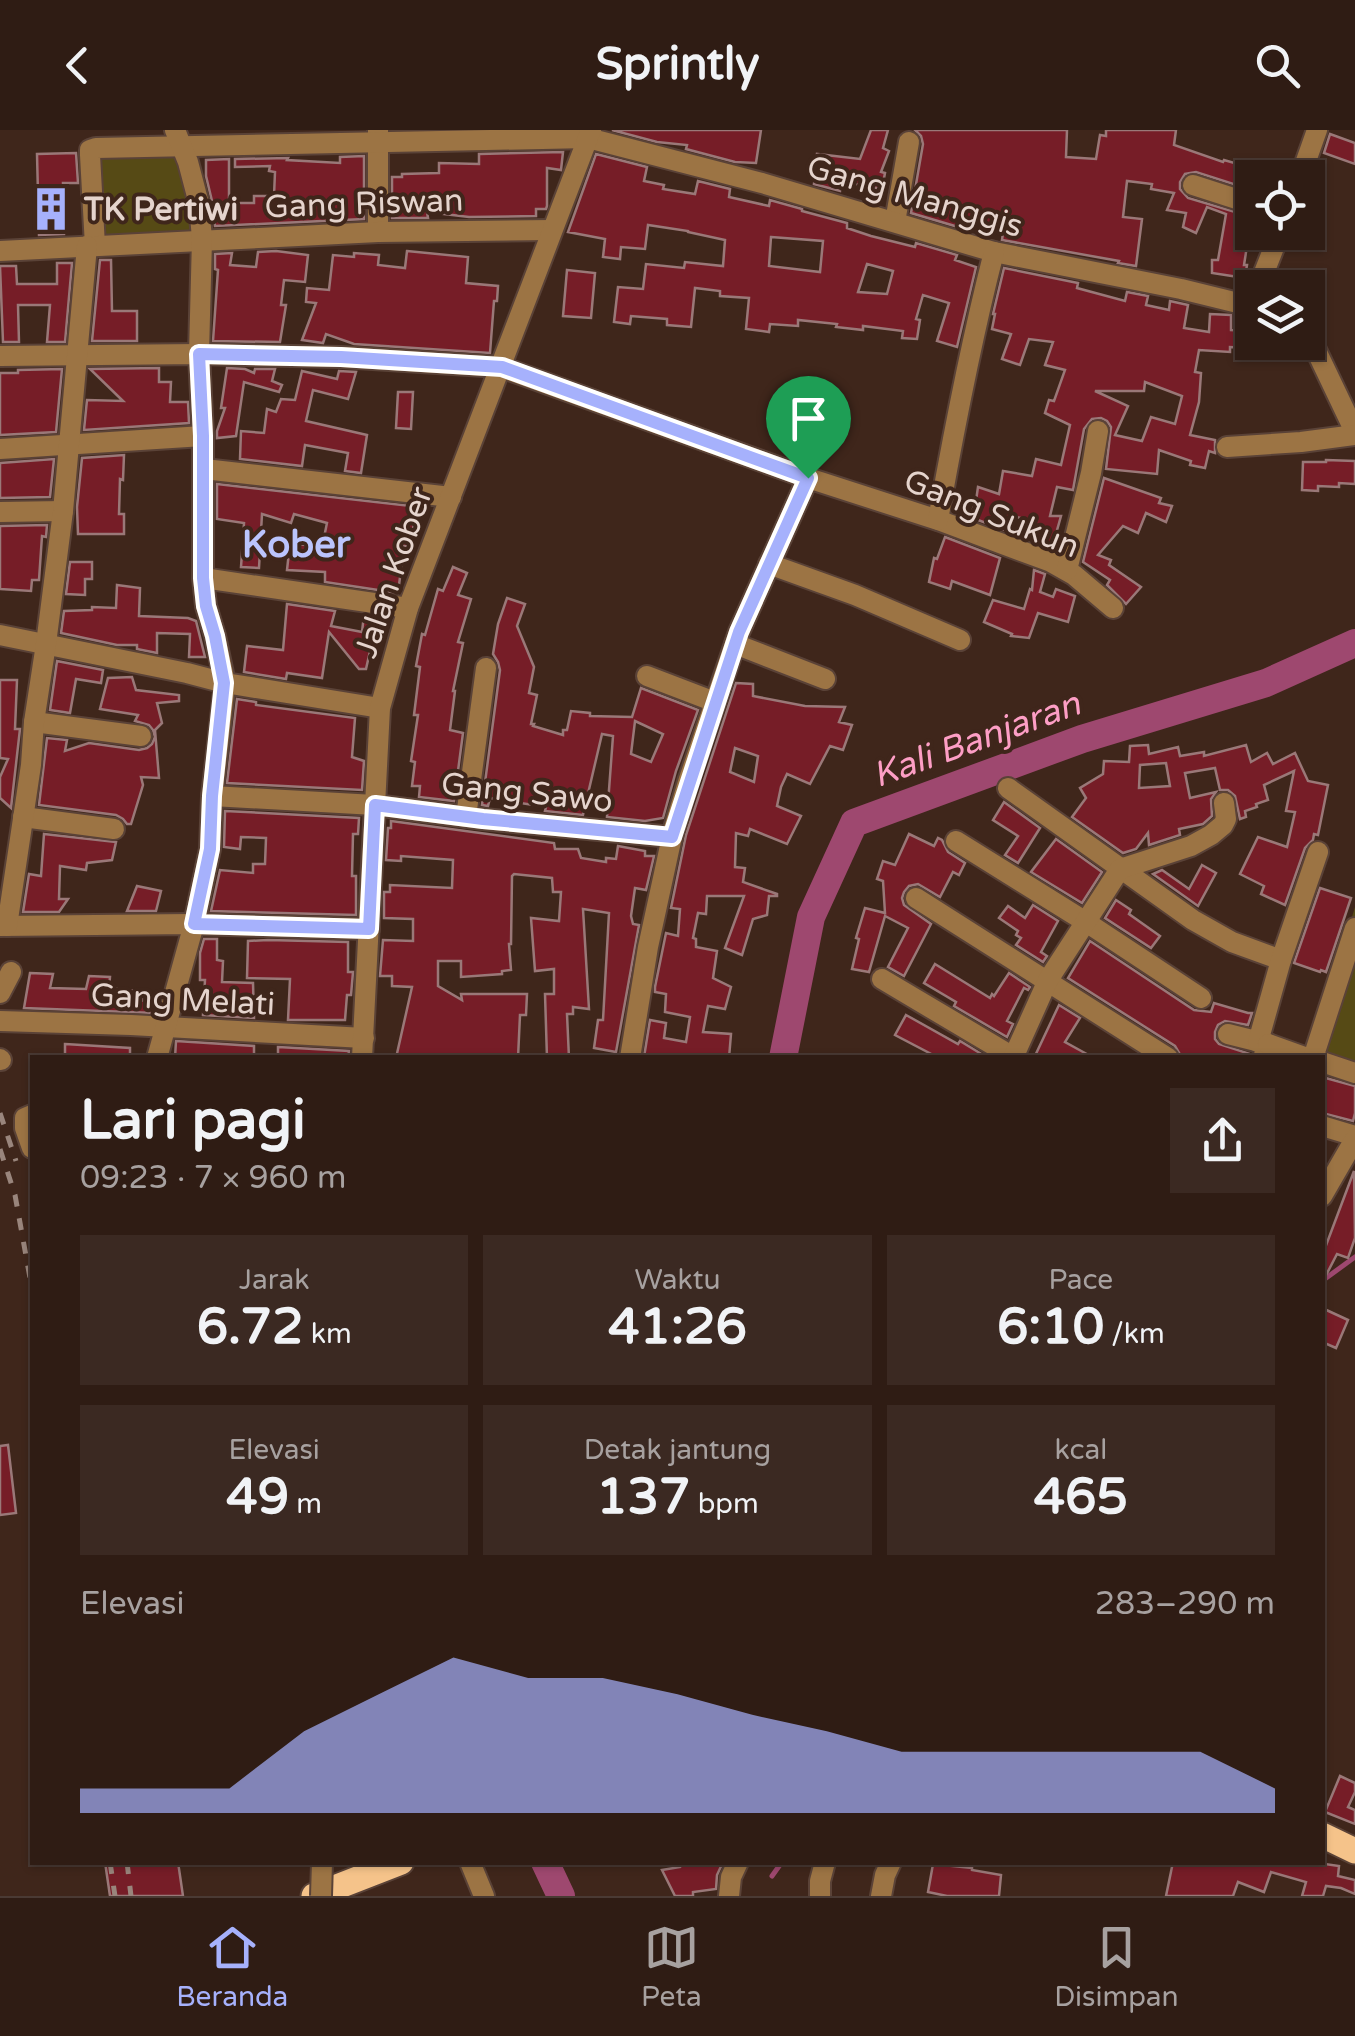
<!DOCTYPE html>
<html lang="id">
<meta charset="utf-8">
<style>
:root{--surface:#2f1c14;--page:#3b2922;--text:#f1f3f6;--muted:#a7a1a0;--line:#4a3a34;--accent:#a6b1fc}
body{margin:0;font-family:"Varela Round",sans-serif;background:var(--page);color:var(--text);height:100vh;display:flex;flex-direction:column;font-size:38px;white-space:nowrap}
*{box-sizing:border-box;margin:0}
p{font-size:32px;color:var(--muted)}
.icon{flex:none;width:55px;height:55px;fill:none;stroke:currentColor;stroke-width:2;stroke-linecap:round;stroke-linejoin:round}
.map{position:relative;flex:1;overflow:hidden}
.panel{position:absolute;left:30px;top:925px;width:1295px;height:810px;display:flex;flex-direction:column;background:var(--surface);border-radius:0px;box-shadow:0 2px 8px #0004,0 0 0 2px var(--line)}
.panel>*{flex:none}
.fabs{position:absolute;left:1235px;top:30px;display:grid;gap:20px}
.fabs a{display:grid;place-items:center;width:90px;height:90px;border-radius:0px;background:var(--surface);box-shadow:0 2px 8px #0004,0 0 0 2px var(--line);font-size:50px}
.pin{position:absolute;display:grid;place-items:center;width:85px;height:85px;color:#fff;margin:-102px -42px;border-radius:50% 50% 50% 0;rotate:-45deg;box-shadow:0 0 10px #0007}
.pin .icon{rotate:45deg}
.round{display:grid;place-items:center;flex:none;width:105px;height:105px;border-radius:0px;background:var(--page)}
.overview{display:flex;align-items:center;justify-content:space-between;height:170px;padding:0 50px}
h1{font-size:55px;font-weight:700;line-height:75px}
.stats{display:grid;grid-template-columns:repeat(3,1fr);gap:15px;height:170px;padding:10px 50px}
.stats div{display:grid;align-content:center;border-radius:0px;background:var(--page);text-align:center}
.stats b{font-size:50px;font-weight:700}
.stats small{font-size:28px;font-weight:400}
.stats p{font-size:28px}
.chart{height:280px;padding:20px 50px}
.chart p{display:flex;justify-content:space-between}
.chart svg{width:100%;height:180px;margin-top:10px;fill:var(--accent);opacity:.7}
header{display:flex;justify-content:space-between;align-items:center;height:130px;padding:0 50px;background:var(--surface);font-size:45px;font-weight:700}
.tabs{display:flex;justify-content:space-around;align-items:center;height:140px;border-top:2px solid var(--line);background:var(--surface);font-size:28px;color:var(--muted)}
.tabs a{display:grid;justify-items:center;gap:5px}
.tabs .current{color:var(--accent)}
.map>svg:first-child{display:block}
.green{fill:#564a15}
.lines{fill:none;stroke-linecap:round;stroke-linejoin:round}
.stream{stroke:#9e486f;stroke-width:5}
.river{stroke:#9e486f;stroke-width:28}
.building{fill:#761d27;stroke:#9a7878;stroke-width:2.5;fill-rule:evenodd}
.minor-casing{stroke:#5a4237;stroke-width:24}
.major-casing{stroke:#5a4237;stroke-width:29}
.minor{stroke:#9c7444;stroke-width:20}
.major{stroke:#f5c38a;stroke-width:25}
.rail{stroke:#99857c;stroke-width:5;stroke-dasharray:12 12;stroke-linecap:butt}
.minor-bridge-casing{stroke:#5a4237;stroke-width:24;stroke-linecap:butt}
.minor-bridge{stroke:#9c7444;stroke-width:20}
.route-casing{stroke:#fff;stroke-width:20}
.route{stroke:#a6b1fc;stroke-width:12}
.labels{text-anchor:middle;stroke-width:8;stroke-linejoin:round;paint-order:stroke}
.street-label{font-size:32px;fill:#e5d4cd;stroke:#3f261b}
.poi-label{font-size:32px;font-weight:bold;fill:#e5d4cd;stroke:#3f261b;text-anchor:start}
.water-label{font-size:35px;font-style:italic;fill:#fd9ec5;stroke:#3f261b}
.quarter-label{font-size:38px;font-weight:bold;fill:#bbc4fd;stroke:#3f261b}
</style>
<header><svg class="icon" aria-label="back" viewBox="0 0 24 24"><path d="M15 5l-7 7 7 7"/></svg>Sprintly<svg class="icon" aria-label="search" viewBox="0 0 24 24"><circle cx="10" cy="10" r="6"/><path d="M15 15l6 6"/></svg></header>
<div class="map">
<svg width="1355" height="1766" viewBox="0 0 1355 1766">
<rect width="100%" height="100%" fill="#3f261b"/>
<!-- green -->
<g class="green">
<path d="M182,15L197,109L95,110L90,25Z"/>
<path d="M1355,777V941L1323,931L1334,846Z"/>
</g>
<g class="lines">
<!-- stream -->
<g class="stream">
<path d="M1322,1151L1355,1127"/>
<path d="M772,1746L782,1732"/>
</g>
<!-- river -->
<g class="river">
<path d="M783,928L811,787L854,693L1082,609L1266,553L1355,513"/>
<path d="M545,1732L561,1766"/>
</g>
</g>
<!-- building -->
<g class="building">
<path d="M612,0H761L756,33L735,32L686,19L687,15L657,12Z"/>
<path d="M871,0H888L883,18L889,21L881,42L885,43L882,59L841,51L840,61L814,54L817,24L860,29Z"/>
<path d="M915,0H1067L1066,27L1096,29L1100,5L1106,6V0H1176L1174,15L1223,32L1224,30L1245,36L1243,43L1252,47V60L1196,42L1185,44L1180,52V59L1188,68L1252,87V98L1250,97L1244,135H1247L1245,148L1212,143V130H1218L1226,84L1207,77L1196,103L1183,97L1186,83L1167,80L1174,63L1151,59L1152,54L1127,51L1123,87L1142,89L1136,136L1118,133L1119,131L1002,110L1003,103L965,96V99L911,83L923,14L921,6Z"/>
<path d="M1330,4L1355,13V34L1324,23Z"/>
<path d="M563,22L561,40L547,38V76L546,79H536V86L469,87L427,82L428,88H392V47H402V44L439,43V33L479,34V24Z"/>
<path d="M76,23L78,53H63L64,104L39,105L37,24Z"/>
<path d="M596,24L647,37L644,51L664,55L663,59L695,64L698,51L730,59L729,67L769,76L770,70L802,79V81L847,93V98L871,106L915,117L916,113L957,125L955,130L976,137L957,217L937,211L949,173L923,165L916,189L920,190L917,209L902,208L903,201L863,196V200L836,197L837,194L798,190V196L770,194L769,202L746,199L749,168L720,166V161L695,158L691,197L667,195V189L631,186L630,194L614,192L618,157L643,159L646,134L684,138L685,132L723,136L725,110L688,102V101L648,95L645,119L621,117L620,129L603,127L605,109L568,102ZM771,107L823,111L820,142L769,136ZM867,134L893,141L887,164L858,162Z"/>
<path d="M364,26V89L215,96L212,71L206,46V30L229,29V73H254V66H274L275,42L269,41L270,36L235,37V29L288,28L287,30L340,33V27Z"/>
<path d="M276,121L308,125L305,152L284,150L281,175H286L280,212L213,211L218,140L215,139V124L232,123L230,135L256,137L258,122Z"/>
<path d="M407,121L468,127L466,153L498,156L497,171H494L490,223L354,214L326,204L323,213L302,210L316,173L306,172L307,158L329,160L333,125L354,127V123L379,125L378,135L405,138Z"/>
<path d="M100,130H111L112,181H137V211H92Z"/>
<path d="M57,133H72L65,212H47L50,175H18L19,212H3L0,136H16L17,154H57Z"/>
<path d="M1004,138L1078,153L1077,158L1125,171L1127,162L1148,166L1146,175L1169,180L1170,171L1188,175L1184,198L1209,202L1210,184L1231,185V200L1250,201L1249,218L1230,217V222L1199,220L1195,242L1201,243L1199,272L1190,305L1215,310V323L1209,321L1205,338L1190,335L1191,331L1159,320L1157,344L1106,339L1111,297L1107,291L1101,288L1092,289L1084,299L1073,360L1057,357L1050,386H1061L1052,418L1033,402L1035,392L1013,386L1010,402L970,387L976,371L978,357L999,364L1003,341L1032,346L1036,329L1061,335L1070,295L1045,283L1049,270L1054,271L1065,240L1045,235L1053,212L1029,209L1020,235L1002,229L1011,204L992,199L995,184H993ZM1145,252L1182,266L1175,294L1151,287L1142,311L1115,305L1128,276L1095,261H1144Z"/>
<path d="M567,140L595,143L591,188L563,186Z"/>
<path d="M159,238V252H171L170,272H188L189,293L84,300L87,270L123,271L90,239Z"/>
<path d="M227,238L245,239L254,243L255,239H275L272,251L282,255L279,262L244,252L236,306L217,308V301L225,278H221Z"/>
<path d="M62,239L56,302L0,305V243H18V240Z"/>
<path d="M302,241L337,249L339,241L356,242L348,269L313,260L306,291L367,305L361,343L345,341L348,323L305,315L302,336L240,329L241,301L264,303L267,279L276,282L281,269L295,270Z"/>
<path d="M398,262H413L411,299L396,298Z"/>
<path d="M124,325L123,350L120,349L119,384H124V404H78L77,377L82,328Z"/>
<path d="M54,329L50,367L0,368V333Z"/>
<path d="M1326,330L1355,331V354L1339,353V357L1318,356V361L1302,360L1303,332H1326Z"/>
<path d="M1104,348L1161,368L1159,373L1172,376L1166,392L1146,383L1138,403L1123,396L1098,425L1111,430L1109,435L1141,457L1126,474L1107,455L1110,450L1083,432Z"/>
<path d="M217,354L420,377V388H414L412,417L404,416L398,463L325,452V442L287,440L290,413L322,417L327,393L294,384L291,393L262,384L259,438L241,437L244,393L217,389Z"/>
<path d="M47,395L46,407L42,406L39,450H32L31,461L0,459V396Z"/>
<path d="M945,407L1000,428L990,465L952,451L950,459L929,452L934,428L937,429Z"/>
<path d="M70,432H92V449H85V465L66,464Z"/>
<path d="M453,437L467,443L458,465L471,469L458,512L463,513L453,561H455L450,600L463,603L454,671L419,667L420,656H412L415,632L411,631L418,585H414L420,537L416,536L422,504L425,505L438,459L443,461Z"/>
<path d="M1034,440L1045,444L1040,462L1053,467L1056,459L1075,466L1068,492L1038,483L1029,508L1011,506L1012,504L984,492L993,470L1024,479L1030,459L1032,460Z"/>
<path d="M117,455L140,458L139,486L188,488L196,491L205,527H189L190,504L157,503V523L137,519V515H117L61,503L64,481L92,480V477L116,478Z"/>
<path d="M507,468L525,474L517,496L534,537L529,563L537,565L531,594H534L533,596L563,605V600H567L571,581L590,583V586L632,587L641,558L698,580L676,641L663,688L645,691L607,687L613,606L602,604L583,685L545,681L546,677L490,668L488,676L482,675L500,540L498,532L493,524L498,494ZM635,591L663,604L651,632L631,624Z"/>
<path d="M287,474L335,481L331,496L362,502L364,485L382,488L381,499H375L366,539H359L329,502L322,548L287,543L286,549L244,542L247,516L283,520Z"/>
<path d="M57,531L103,540L101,553L76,549L70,583L50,580Z"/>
<path d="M132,547L136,560L179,565V571L157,573L162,593L155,600L159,648L141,647L143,655L131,694H127L123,689L116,685L39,675L47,608L67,610L65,621L89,613L139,620L147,618L152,614L155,607L153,600L149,595L135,591L138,585L100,579L108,548Z"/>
<path d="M0,550H17L15,599H20L11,678L0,668V647L8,629L0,628Z"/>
<path d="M736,553L753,554V566L805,576L845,577L839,592L852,595L843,620L830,616L810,654L787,644L781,657L777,676L801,686L787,714L750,699L748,706L736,703L735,737L745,738L743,752L777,764V766H769L767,785L753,789L742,825L725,818L744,766H707L706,784L698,783L693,808L696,809V817L717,821L713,848L731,857L725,879L708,876L703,902L731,904L729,928L644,927L650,890L666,893L664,908L686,912L690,887L665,882L666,864L655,862V857L666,803L678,806L680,779L671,778L686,705ZM735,618L758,626L754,652L730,642Z"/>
<path d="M237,569L256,572V575L355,588L352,627L364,631L362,660L227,653Z"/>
<path d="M1148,615L1149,624L1178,617L1180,626L1204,622V626L1246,615L1251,632L1267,623L1273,634L1295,623L1308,651L1328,655L1318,705L1314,704L1313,710L1305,718L1285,775L1261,764L1264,756L1240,744L1258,707L1287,717L1295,682L1286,681L1294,641L1264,655L1268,670L1256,674L1257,677L1245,681L1246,687L1240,689L1235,666L1228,660H1220L1215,638L1185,643L1190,668L1216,662L1211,669L1212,686L1203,694L1179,699L1180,705L1149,715L1148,703L1136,719L1123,723L1072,687L1086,668L1080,658L1103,644L1104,631L1129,632L1130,616ZM1166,633L1170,656L1139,658L1140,635Z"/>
<path d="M1004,672L1040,698L1018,733L1005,725L1018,706L993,690Z"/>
<path d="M225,681L359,688L358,704H353L352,746H356V785L211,781L220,740L253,743V734H265L266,708L241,707L240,719L224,717Z"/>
<path d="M391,691L554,713L555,719H578L581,728L606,732V728L616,729L618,716L645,721V726H654L646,760L635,758L631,786L633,794L639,795L616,922L594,918L598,890H603L609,783L583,779L589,879L573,877V884H567L569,928H547L545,864H554V839L535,841L531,788L559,791L561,762H553L552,748L514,744L512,746L511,814H509L511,840L502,841V844L461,847V831H438V856L462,870L461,864H527L526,885H520L518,928H396L412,857L392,856V846H380L383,810L413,811V789L384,788V762H390V755L452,758L453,730L401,726V731L386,730L388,698H391Z"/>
<path d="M44,704L116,712L112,730L87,733L86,740L60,736L59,769H68L59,782H23L29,744L41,746Z"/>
<path d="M909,704L934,716L938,708L942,710L948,722L965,733L959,745L953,742L940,767L918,754L909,756L904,762L902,768L904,775L931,794L904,846L888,837L908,798L885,786L869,842L852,839L859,809L856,808L865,778L885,783L883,751L877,749L883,731L895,735Z"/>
<path d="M1056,709L1102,742L1082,773L1031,742Z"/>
<path d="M1202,735L1216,743L1198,776L1153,744L1162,740L1189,759Z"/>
<path d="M137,756L161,761L156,781H127Z"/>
<path d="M1320,758L1351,768L1326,842L1321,840L1320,842L1294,833Z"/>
<path d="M1116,770L1131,780L1129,784L1160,806L1151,818L1105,788Z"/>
<path d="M1033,775L1058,791L1041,822L1047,826L1043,832L1016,815L1021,808L1016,805L1018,801L999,788L1008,776L1025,788Z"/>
<path d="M204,809H217V830L223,831L222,852L253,853L254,888L203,885L205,850H200V823Z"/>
<path d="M268,810L348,812V842H353L351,865H347L345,890H288L290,849L247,848L248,811Z"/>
<path d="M1090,811L1194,880L1211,882L1214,873L1248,883H1252L1248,895L1225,891L1218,895L1215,902V909L1219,914L1250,924L1249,928H1182L1175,916L1068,848Z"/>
<path d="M935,834L990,868L992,864L994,866L1009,843L1030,857L1028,860L1024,858L1007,891L1013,894L1007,907L954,876L956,872L924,853Z"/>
<path d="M30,843L53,844L50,858L86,859L89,846L110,847L109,858L146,862L141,870L157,875L155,883L24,878Z"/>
<path d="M1059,875L1080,888L1065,912L1094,928H1034Z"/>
<path d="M906,885L958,914L960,911L983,925L982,928H939L895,905Z"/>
<path d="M176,911L254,916V928H175Z"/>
<path d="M65,914L130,918V928H65Z"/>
<path d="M278,917L349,921L348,928H278Z"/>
<path d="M1322,947L1355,956V983L1353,991L1322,983Z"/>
<path d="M1354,1041L1355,1108L1348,1128L1337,1124L1322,1153V1126Z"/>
<path d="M1322,1178L1348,1190L1336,1218L1322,1212Z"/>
<path d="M8,1315L16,1383L0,1385V1316Z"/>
<path d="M1340,1646L1355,1653V1662L1348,1677L1355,1680V1694L1325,1682Z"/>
<path d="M105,1732H178L183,1766H110Z"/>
<path d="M680,1732H723L717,1745L716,1759L693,1762V1766H675L662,1740L680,1737Z"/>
<path d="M1173,1732H1311L1339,1736L1338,1746L1355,1750V1764L1341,1758L1326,1756L1323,1766H1302L1306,1752L1271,1742L1264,1762L1238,1752L1233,1766H1166Z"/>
<path d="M933,1734L972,1738V1740L1001,1745L999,1766H947L928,1762Z"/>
</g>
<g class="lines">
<!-- minor casing -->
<g class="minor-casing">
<g id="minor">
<path d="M1300,48L1317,0"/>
<path d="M1193,55L1252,74"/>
<path d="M895,92L909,12"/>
<path d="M378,102V0"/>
<path d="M95,116L90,25V20L96,18L588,8L762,53L994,122L1181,159L1238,173H1246L1252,169"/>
<path d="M0,121L378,102L551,100"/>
<path d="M1258,158L1280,102"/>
<path d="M1308,209L1315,218L1355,302"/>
<path d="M0,226L199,224L341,227L501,237L808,348L938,390L1051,432L1074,445L1113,478"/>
<path d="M1227,317L1301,312L1355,305"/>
<path d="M0,319L203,306"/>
<path d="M204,339L451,367"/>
<path d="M0,382L63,381"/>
<path d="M938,390C954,300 971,211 994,122"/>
<path d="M769,434L855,465L960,510"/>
<path d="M1067,440L1091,343L1098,301"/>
<path d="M203,448L408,478"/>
<path d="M0,505L187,543L225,553L380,578"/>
<path d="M735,514L825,549"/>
<path d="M647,546L715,572"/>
<path d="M34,592L141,606"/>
<path d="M1008,658L1193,790L1232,812L1281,830"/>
<path d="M212,666L375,675L483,689L672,707"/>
<path d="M23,687L114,699"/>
<path d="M466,687L486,538"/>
<path d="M956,711L1086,792L1201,868"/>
<path d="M916,768L1168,928"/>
<path d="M0,796L190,794L369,799"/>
<path d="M7,796L31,635L34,592L46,514L63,381L87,116"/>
<path d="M882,849L1015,928"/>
<path d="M0,863L11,842"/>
<path d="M0,891L131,895L364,908"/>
<path d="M1228,904L1268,914L1263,928"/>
<path d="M1258,912L1281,830L1318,722"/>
<path d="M1268,914L1307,928"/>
<path d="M157,928L194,794L210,719L212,666L225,553L215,506L206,476L203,448V306L199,224L202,109L199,74L188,32L175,0"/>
<path d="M362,928L380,578L408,478L591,0"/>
<path d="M630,928L648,817L673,702L689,649L739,502L808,348"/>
<path d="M1013,928L1048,850L1120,739L1191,716L1211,705L1223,695L1226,689L1224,673"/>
<path d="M1313,928L1355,798"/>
<path d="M0,929L1,930"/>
<path d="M1322,932L1355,943"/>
<path d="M32,985L25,988V998L32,1018"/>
<path d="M1322,996L1355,1006"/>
<path d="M1322,1066L1355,1009"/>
<path d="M470,1732L484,1766"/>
<path d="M729,1766L731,1747L738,1732"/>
<path d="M820,1766V1751L825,1732"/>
<path d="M881,1766L885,1745L891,1732"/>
</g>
</g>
<!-- major casing -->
<g class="major-casing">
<g id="major">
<path d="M1322,1705L1355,1721"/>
<path d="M314,1766L401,1732"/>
</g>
</g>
<!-- minor -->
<use href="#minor" class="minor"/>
<!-- major -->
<use href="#major" class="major"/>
<!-- rail -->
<g class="rail">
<path d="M0,983L16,1031"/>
<path d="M0,1019L15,1065L32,1159"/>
<path d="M110,1732L115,1766"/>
<path d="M127,1732L131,1766"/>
</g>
<!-- minor-bridge casing -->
<g class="minor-bridge-casing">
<path id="minor-bridge" d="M321,1766L322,1732"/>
</g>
<!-- minor-bridge -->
<use href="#minor-bridge" class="minor-bridge"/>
</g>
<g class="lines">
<!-- route casing -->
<g class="route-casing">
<path id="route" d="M199,224L341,227L502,237L808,348L739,502L672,707L483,689L375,675L369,799L194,794L210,719L212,666L224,553L215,506L206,476L203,448V306Z"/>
</g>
<!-- route -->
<use href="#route" class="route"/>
</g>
<!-- icons -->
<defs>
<g id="building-bare" transform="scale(3.45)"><path d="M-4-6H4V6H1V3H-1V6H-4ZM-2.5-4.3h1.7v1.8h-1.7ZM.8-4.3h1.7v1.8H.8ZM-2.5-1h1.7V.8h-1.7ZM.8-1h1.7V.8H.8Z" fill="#a6b1fc" stroke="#3f261b" stroke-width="2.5" paint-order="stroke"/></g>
</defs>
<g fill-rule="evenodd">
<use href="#building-bare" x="51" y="79"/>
</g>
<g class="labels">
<!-- street labels -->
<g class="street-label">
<text transform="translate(915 66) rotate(16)" y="11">Gang Manggis</text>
<text transform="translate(364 73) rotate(-2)" y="11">Gang Riswan</text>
<text transform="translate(992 383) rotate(22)" y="11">Gang Sukun</text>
<text transform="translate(393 442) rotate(-71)" y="11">Jalan Kober</text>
<text transform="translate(527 662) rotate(6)" y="11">Gang Sawo</text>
<text transform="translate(183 869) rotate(3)" y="11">Gang Melati</text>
</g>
<!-- poi labels -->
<g class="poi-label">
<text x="84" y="90">TK Pertiwi</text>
</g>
<!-- water labels -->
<g class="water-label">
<text transform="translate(976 609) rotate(-20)" y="12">Kali Banjaran</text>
</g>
<!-- quarter labels -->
<g class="quarter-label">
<text x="296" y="427">Kober</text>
</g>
</g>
</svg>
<div class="fabs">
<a><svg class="icon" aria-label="locate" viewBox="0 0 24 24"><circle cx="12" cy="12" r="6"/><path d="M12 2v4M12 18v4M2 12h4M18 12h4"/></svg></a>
<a><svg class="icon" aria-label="layers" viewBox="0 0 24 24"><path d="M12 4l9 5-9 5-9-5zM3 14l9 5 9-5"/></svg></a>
</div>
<div class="pin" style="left:808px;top:348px;background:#1e9e55"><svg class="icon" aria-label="arrive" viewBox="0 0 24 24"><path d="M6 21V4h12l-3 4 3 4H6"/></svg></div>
<section class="panel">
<div class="overview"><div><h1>Lari pagi</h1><p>09:23 · 7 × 960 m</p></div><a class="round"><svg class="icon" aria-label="share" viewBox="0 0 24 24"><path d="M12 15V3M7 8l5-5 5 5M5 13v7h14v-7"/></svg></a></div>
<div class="stats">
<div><p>Jarak</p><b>6.72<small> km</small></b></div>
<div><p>Waktu</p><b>41:26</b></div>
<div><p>Pace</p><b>6:10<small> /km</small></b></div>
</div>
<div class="stats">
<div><p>Elevasi</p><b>49<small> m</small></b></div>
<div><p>Detak jantung</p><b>137<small> bpm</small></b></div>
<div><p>kcal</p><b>465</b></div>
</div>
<div class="chart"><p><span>Elevasi</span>283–290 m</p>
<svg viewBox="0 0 160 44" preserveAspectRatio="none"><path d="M0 44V38L10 38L20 38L30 24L40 15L50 6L60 11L70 11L80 15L90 20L100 24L110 29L120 29L130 29L140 29L150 29L160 38V44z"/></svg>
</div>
</section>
</div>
<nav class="tabs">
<a class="current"><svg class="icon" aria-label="home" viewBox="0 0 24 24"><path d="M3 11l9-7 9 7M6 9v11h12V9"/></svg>Beranda</a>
<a><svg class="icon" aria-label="map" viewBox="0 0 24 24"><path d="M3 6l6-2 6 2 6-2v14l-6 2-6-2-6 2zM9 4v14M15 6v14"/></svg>Peta</a>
<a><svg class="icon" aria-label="saved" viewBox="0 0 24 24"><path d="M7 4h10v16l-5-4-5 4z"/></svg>Disimpan</a>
</nav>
